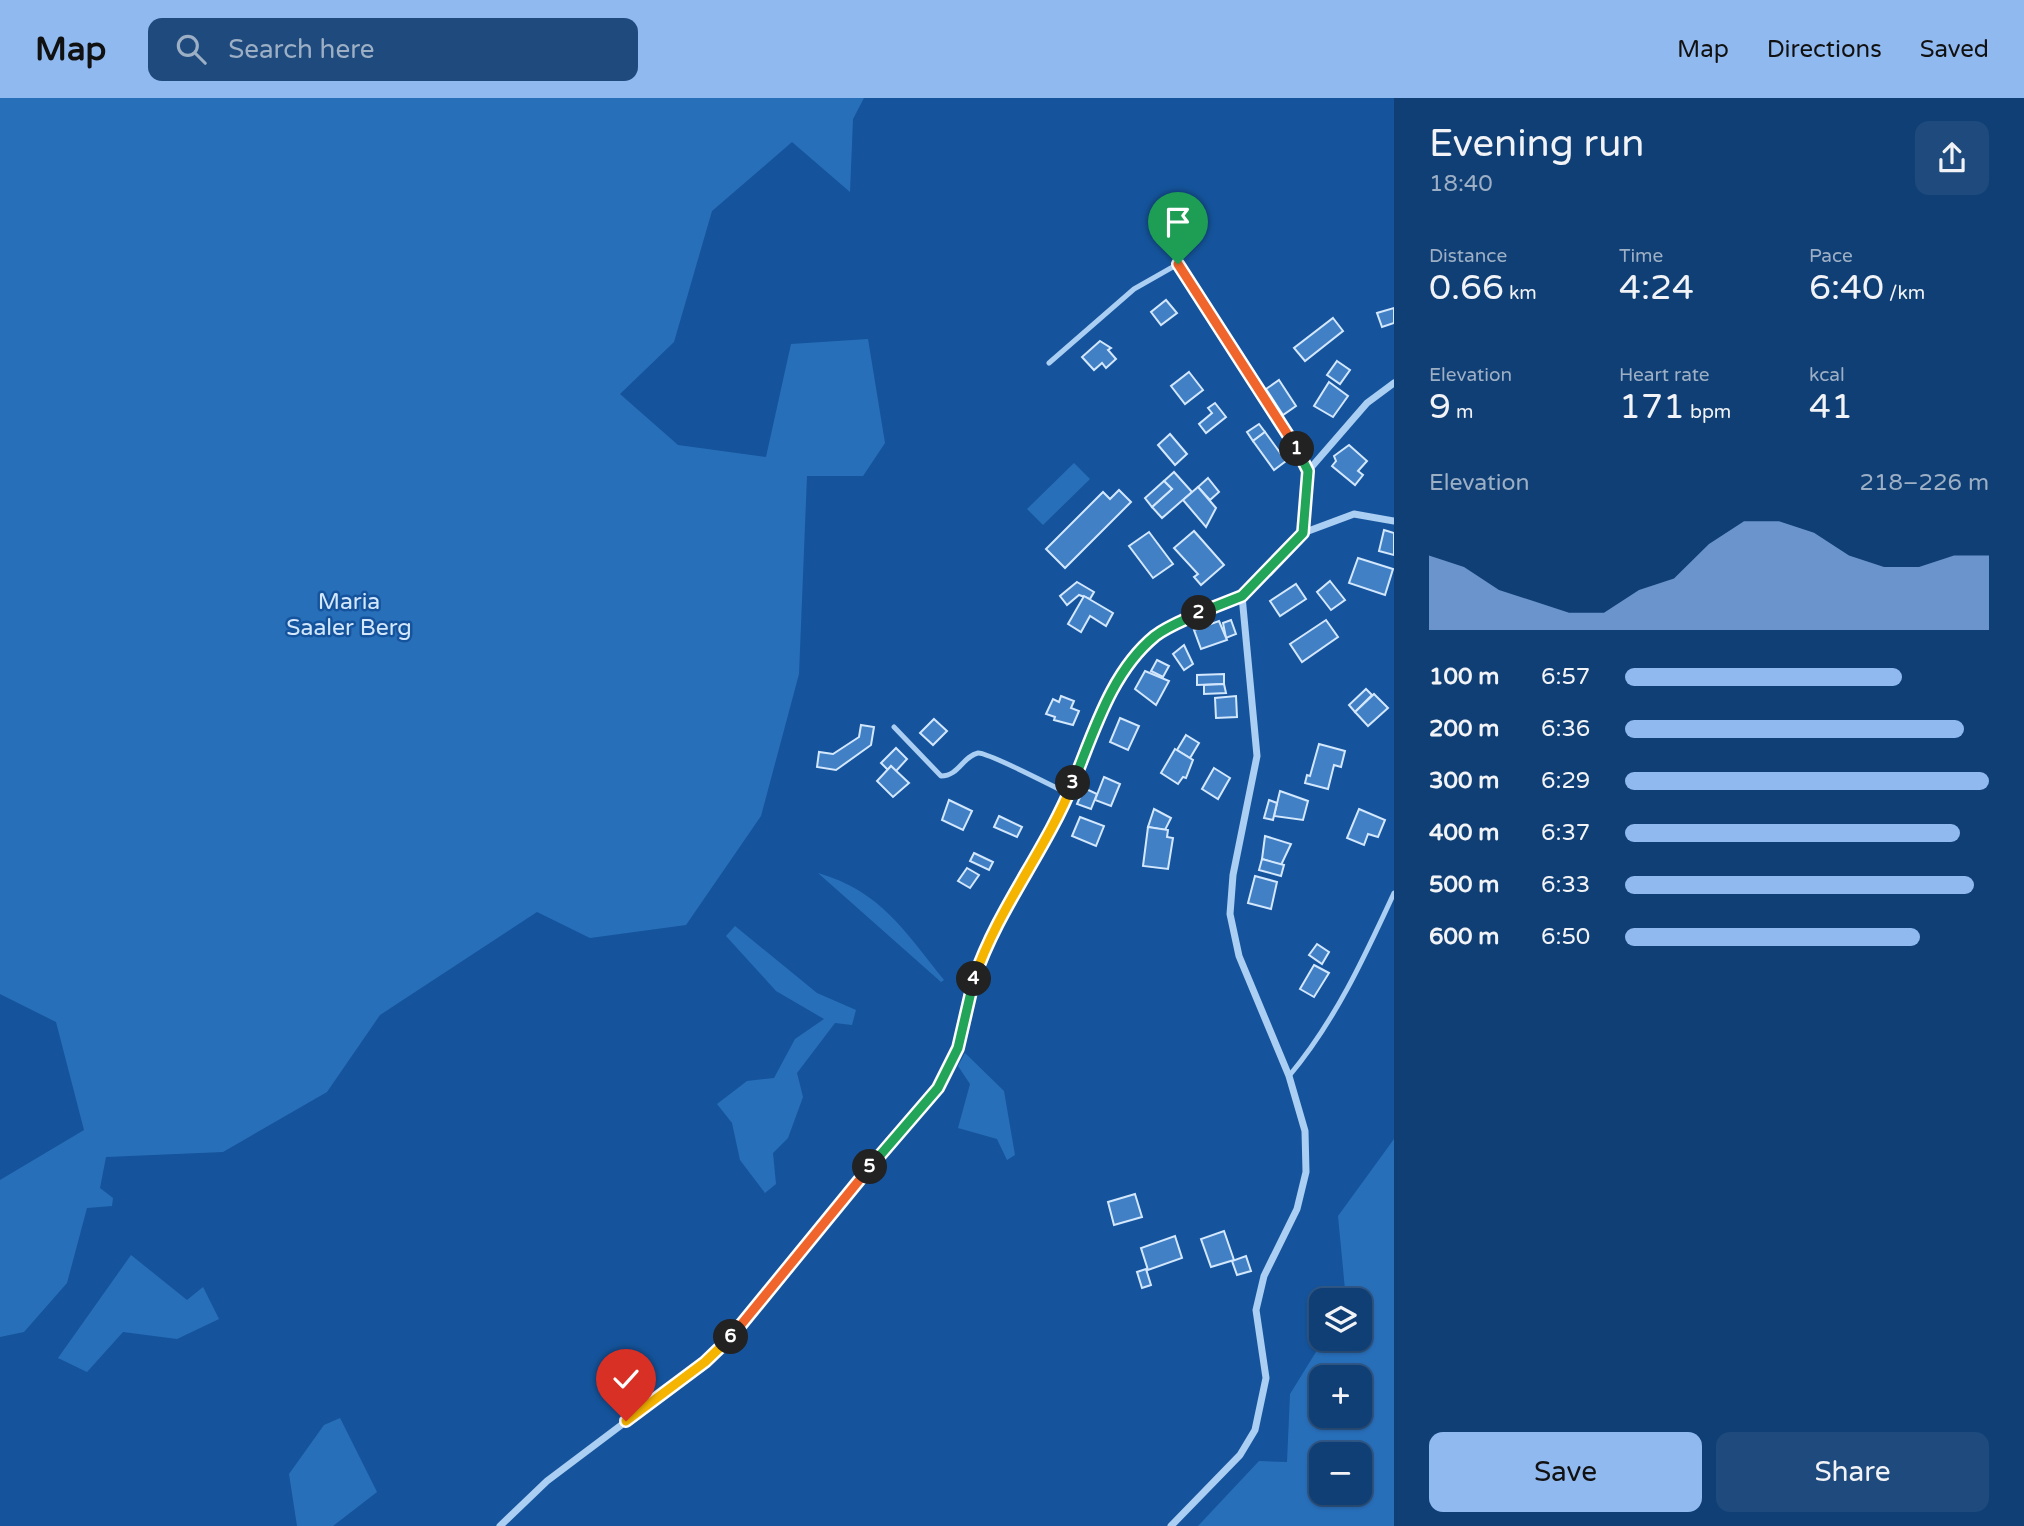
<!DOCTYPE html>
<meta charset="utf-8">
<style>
:root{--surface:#103f75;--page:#1e4a7d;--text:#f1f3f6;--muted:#9cafc5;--line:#305887;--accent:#90b9f0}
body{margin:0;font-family:"Varela Round",sans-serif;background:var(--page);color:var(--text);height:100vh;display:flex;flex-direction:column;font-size:26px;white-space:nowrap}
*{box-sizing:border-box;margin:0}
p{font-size:23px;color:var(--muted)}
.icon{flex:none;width:38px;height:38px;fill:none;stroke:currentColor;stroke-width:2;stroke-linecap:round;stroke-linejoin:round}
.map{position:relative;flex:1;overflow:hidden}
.side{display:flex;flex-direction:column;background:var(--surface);width:630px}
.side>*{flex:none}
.controls{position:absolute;left:1309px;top:1190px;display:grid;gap:14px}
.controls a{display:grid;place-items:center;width:63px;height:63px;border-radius:14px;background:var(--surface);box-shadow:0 2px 5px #0004,0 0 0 2px var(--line);font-size:35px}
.pin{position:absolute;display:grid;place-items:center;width:60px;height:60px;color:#fff;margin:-72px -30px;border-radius:50% 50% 50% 0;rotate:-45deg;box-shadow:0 0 7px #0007}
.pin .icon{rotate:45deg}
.km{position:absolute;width:35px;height:35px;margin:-18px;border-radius:50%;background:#222;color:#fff;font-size:19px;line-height:35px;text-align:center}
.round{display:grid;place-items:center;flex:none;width:74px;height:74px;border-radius:14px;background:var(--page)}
.overview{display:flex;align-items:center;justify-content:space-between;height:119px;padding:0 35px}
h1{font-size:38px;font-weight:600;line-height:52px}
.metrics{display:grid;grid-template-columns:repeat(3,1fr);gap:10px;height:119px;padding:7px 35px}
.metrics div{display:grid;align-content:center}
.metrics b{font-size:35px;font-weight:600}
.metrics small{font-size:19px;font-weight:400}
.metrics p{font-size:19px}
.chart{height:196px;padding:14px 35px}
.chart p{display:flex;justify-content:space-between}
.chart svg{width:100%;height:126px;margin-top:7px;fill:var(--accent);opacity:.7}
.action{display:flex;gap:14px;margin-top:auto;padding:14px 35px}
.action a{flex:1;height:80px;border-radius:14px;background:var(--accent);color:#111;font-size:28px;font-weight:600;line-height:80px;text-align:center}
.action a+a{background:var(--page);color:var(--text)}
ul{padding:0 35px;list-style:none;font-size:23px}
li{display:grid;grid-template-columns:112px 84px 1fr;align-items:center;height:52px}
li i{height:18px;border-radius:9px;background:var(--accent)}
header{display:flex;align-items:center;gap:42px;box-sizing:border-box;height:98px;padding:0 35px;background:var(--accent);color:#111}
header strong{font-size:33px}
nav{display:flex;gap:38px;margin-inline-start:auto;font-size:24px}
.search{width:490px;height:63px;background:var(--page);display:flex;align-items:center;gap:18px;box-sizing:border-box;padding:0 24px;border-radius:14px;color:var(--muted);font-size:26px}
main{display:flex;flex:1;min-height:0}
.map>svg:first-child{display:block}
.green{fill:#286fba;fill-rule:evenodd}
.building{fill:#4280c5;stroke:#d3e7fd;stroke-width:2}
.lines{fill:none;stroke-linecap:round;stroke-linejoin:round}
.lane{stroke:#abcef3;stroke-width:5}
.street{stroke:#abcef3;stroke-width:7}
.split-1-casing{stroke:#fff;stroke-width:14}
.split-2-casing{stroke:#fff;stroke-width:14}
.split-3-casing{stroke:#fff;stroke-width:14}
.split-4-casing{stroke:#fff;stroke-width:14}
.split-5-casing{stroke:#fff;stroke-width:14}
.split-6-casing{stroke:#fff;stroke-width:14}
.split-7-casing{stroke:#fff;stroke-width:14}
.split-1{stroke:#f0652b;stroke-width:9}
.split-2{stroke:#22a559;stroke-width:9}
.split-3{stroke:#22a559;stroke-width:9}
.split-4{stroke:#f5b400;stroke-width:9}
.split-5{stroke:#22a559;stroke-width:9}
.split-6{stroke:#f0652b;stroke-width:9}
.split-7{stroke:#f5b400;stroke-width:9}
.labels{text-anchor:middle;stroke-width:5;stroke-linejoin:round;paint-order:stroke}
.park-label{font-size:23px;fill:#d3e7fd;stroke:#15549c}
</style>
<header>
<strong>Map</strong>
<div class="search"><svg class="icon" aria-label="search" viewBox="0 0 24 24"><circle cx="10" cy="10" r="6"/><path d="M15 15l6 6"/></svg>Search here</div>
<nav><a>Map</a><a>Directions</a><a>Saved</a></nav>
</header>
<main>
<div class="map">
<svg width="1394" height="1428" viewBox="0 0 1394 1428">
<rect width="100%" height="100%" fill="#15549c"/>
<!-- green -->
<g class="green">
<path d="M0,0H864L853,21L850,94L792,44L712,113L674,244L620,296L678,347L766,359L791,246L868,241L885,345L863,378H807L799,576L761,718L686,827L590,840L537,814L380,917L327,994L223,1054L106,1059L100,1090L113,1100L112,1108L87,1110L67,1185L24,1234L0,1239V1082L84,1032L56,924L0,896Z"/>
<path d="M1074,365L1090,381L1043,427L1027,411Z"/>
<path d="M818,775C881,793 905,834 944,882L941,884Z"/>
<path d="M735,828L817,895L856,912L852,927L835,925L797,975L803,999L788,1040L773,1055L776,1086L765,1095L740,1062L732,1025L717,1006L747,983L774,980L795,941L824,921L776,893L726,838Z"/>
<path d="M965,955L1004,993L1015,1057L1007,1062L997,1041L958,1030L970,986L958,968Z"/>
<path d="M1394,1041V1428H1198L1259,1363L1287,1364L1290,1296L1324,1241H1360V1202H1346L1338,1118ZM1321,1279H1360V1318H1321ZM1321,1356H1360V1395H1321Z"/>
<path d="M131,1157L187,1202L203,1189L219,1221L177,1241L123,1234L87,1274L58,1260Z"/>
<path d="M340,1320L377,1394L333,1428H297L289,1376L324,1327Z"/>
</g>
<!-- building -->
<g class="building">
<path d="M1166,202L1177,215L1161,227L1151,214Z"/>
<path d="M1394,210V225L1382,229L1377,215Z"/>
<path d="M1333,220L1343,233L1305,263L1294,250Z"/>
<path d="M1100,243L1111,250L1108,252L1116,261L1106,270L1102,265L1094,272L1082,259Z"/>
<path d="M1337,263L1350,272L1340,286L1327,277Z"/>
<path d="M1189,274L1203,292L1185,306L1171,288Z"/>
<path d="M1279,282L1296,308L1283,317L1266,291Z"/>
<path d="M1329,284L1348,298L1333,319L1314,308Z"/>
<path d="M1215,305L1226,319L1206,335L1199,326L1212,315L1208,310Z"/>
<path d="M1259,326L1265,334L1253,343L1247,334Z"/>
<path d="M1265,334L1286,363L1274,372L1253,343Z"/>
<path d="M1170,336L1187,356L1175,367L1158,347Z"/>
<path d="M1349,347L1367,363L1358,373L1363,377L1355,387L1332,368L1336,363L1334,358Z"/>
<path d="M1174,374L1192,394L1162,420L1152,409L1172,391L1164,383Z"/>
<path d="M1208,380L1219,394L1210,402L1198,389Z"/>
<path d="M1164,383L1172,391L1152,409L1145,400Z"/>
<path d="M1198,389L1216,410L1206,429L1183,402Z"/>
<path d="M1119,392L1131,404L1065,470L1046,451L1103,394L1110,401Z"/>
<path d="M1384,432L1394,435V457L1379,453Z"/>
<path d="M1194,433L1224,467L1201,487L1194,479L1198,476L1174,450Z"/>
<path d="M1149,434L1173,466L1153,480L1129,448Z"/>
<path d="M1358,460L1393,471L1385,497L1349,485Z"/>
<path d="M1330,483L1345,502L1331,512L1317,494Z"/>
<path d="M1077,484L1094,494L1090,501L1079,497L1067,507L1060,498Z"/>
<path d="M1296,486L1306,501L1280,518L1270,503Z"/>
<path d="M1084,498L1113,515L1106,528L1090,518L1081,534L1068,526Z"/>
<path d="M1231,522L1236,536L1226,540L1223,525Z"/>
<path d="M1326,522L1338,539L1302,564L1290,546Z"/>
<path d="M1219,523L1227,542L1201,551L1194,532Z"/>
<path d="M1184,547L1193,566L1184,572L1173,556Z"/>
<path d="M1157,562L1169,568L1163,579L1151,573Z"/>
<path d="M1145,573L1169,583L1156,607L1135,591Z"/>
<path d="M1224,576V586L1197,587V577Z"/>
<path d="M1224,586L1226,595L1204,596V587Z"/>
<path d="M1366,591L1372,597L1355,614L1349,607Z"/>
<path d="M1374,596L1388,610L1368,628L1355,614Z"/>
<path d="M1061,598L1074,603L1071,610L1079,613L1073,627L1054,622L1055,619L1046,616L1053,601L1059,604Z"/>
<path d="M1236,598L1237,619L1216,620L1215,600Z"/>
<path d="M1120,620L1139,628L1128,652L1110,644Z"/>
<path d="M934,621L947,633L933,647L920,635Z"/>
<path d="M861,627L874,629L871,647L836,672L817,669L819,654L833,656L859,639Z"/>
<path d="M1186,637L1199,645L1190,660L1177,652Z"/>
<path d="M1319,646L1345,653L1341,669L1334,667L1328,691L1305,685L1307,677L1310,678Z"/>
<path d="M896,650L907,661L896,673L891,668L888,672L881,665Z"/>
<path d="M1175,651L1193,662L1186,680L1183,679L1178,686L1161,675Z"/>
<path d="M891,668L909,685L893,699L877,683Z"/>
<path d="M1214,670L1230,680L1218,701L1202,691Z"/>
<path d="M1104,679L1120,686L1111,708L1095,702Z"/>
<path d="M1084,690L1097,696L1091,711L1077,706Z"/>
<path d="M1280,693L1308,703L1303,722L1274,718Z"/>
<path d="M949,702L972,713L963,732L942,722Z"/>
<path d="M1269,702L1277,705L1273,722L1264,720Z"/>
<path d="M1154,711L1171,720L1165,732L1148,729Z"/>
<path d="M1359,711L1385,722L1378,739L1368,736L1364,747L1347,740Z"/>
<path d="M999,718L1022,729L1017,739L994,729Z"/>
<path d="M1080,719L1104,728L1096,748L1072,738Z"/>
<path d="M1148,729L1168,732L1167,739L1173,740L1168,771L1143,768Z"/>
<path d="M1265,738L1291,746L1281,767L1262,761Z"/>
<path d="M974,755L993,764L989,772L970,763Z"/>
<path d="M1262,761L1284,767L1281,778L1259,772Z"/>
<path d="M967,770L979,777L970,790L958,783Z"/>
<path d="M1255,778L1277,784L1271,811L1248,805Z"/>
<path d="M1317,846L1329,854L1322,866L1309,857Z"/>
<path d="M1314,867L1329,875L1314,899L1300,891Z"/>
<path d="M1135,1096L1142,1119L1114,1127L1108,1104Z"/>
<path d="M1224,1133L1234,1162L1211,1169L1201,1141Z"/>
<path d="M1175,1138L1182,1160L1148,1172L1141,1150Z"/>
<path d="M1246,1158L1251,1173L1237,1177L1232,1163Z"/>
<path d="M1146,1171L1151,1187L1142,1190L1137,1174Z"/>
</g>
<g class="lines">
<!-- lane -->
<g class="lane">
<path d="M1049,265L1134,191L1178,166L1290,338L1308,373"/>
<path d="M894,629L941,678C959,678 963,658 978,655C988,654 1054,689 1069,696"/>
<path d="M1289,978C1335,923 1364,860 1394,795"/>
</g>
<!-- street -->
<g class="street">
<path d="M1303,435L1308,373L1367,305L1394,285"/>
<path d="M500,1428L547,1383L705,1264L735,1235L836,1108L938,990L958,950L973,885L987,843L1052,732L1109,599L1138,554L1157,536L1242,498L1303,435L1354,416L1394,423"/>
<path d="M1171,1428L1240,1357L1255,1332L1266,1280L1256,1212L1264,1178L1297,1111L1306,1074L1305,1033L1289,978L1239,858L1230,816L1233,777L1257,658L1242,498"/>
</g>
</g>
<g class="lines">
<!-- split-1 casing -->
<g class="split-1-casing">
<path id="split-1" d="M1178,166L1297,351"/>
</g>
<!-- split-2 casing -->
<g class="split-2-casing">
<path id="split-2" d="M1199,515L1242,498L1303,435L1308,373L1297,351"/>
</g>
<!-- split-3 casing -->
<g class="split-3-casing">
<path id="split-3" d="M1073,685C1094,634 1111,574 1155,538C1168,528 1185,522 1199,515"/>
</g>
<!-- split-4 casing -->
<g class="split-4-casing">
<path id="split-4" d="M974,881C998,810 1045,754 1073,685"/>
</g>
<!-- split-5 casing -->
<g class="split-5-casing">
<path id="split-5" d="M870,1069L938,990L958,950L974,881"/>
</g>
<!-- split-6 casing -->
<g class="split-6-casing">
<path id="split-6" d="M731,1239L870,1069"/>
</g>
<!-- split-7 casing -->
<g class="split-7-casing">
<path id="split-7" d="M626,1323L705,1264L731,1239"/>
</g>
<!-- split-1 -->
<use href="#split-1" class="split-1"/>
<!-- split-2 -->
<use href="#split-2" class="split-2"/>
<!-- split-3 -->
<use href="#split-3" class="split-3"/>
<!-- split-4 -->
<use href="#split-4" class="split-4"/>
<!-- split-5 -->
<use href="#split-5" class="split-5"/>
<!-- split-6 -->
<use href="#split-6" class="split-6"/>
<!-- split-7 -->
<use href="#split-7" class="split-7"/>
</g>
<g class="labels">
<!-- park labels -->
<g class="park-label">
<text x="349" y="511">Maria<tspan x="349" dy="26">Saaler Berg</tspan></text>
</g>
</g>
</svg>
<div class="controls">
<a><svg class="icon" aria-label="layers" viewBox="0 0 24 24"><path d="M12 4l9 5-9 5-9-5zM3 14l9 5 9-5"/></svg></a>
<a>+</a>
<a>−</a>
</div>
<div class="pin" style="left:1178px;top:166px;background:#1e9e55"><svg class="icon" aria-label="arrive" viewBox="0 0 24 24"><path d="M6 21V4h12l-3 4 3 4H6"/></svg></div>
<div class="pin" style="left:626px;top:1323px;background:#d93025"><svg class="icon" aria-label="check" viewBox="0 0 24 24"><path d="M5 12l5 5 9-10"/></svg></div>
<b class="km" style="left:1297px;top:351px">1</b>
<b class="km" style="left:1199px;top:515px">2</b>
<b class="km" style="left:1073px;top:685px">3</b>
<b class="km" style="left:974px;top:881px">4</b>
<b class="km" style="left:870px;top:1069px">5</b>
<b class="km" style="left:731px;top:1239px">6</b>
</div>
<section class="side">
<div class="overview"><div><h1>Evening run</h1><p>18:40</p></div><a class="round"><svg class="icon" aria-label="share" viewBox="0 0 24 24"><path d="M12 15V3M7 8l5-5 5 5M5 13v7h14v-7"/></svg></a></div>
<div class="metrics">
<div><p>Distance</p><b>0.66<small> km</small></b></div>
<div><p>Time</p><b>4:24</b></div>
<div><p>Pace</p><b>6:40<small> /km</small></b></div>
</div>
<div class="metrics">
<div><p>Elevation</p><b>9<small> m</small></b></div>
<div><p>Heart rate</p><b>171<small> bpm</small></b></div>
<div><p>kcal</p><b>41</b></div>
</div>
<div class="chart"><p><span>Elevation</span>218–226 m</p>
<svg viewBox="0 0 160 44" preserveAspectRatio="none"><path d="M0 44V18L10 22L20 30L30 34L40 38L50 38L60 30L70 26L80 14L90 6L100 6L110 10L120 18L130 22L140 22L150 18L160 18V44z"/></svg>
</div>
<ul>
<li><b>100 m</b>6:57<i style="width:76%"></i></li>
<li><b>200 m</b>6:36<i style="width:93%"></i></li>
<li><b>300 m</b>6:29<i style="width:100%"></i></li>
<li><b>400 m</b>6:37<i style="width:92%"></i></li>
<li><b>500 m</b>6:33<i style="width:96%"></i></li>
<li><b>600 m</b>6:50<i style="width:81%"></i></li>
</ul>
<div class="action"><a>Save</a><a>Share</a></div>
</section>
</main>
